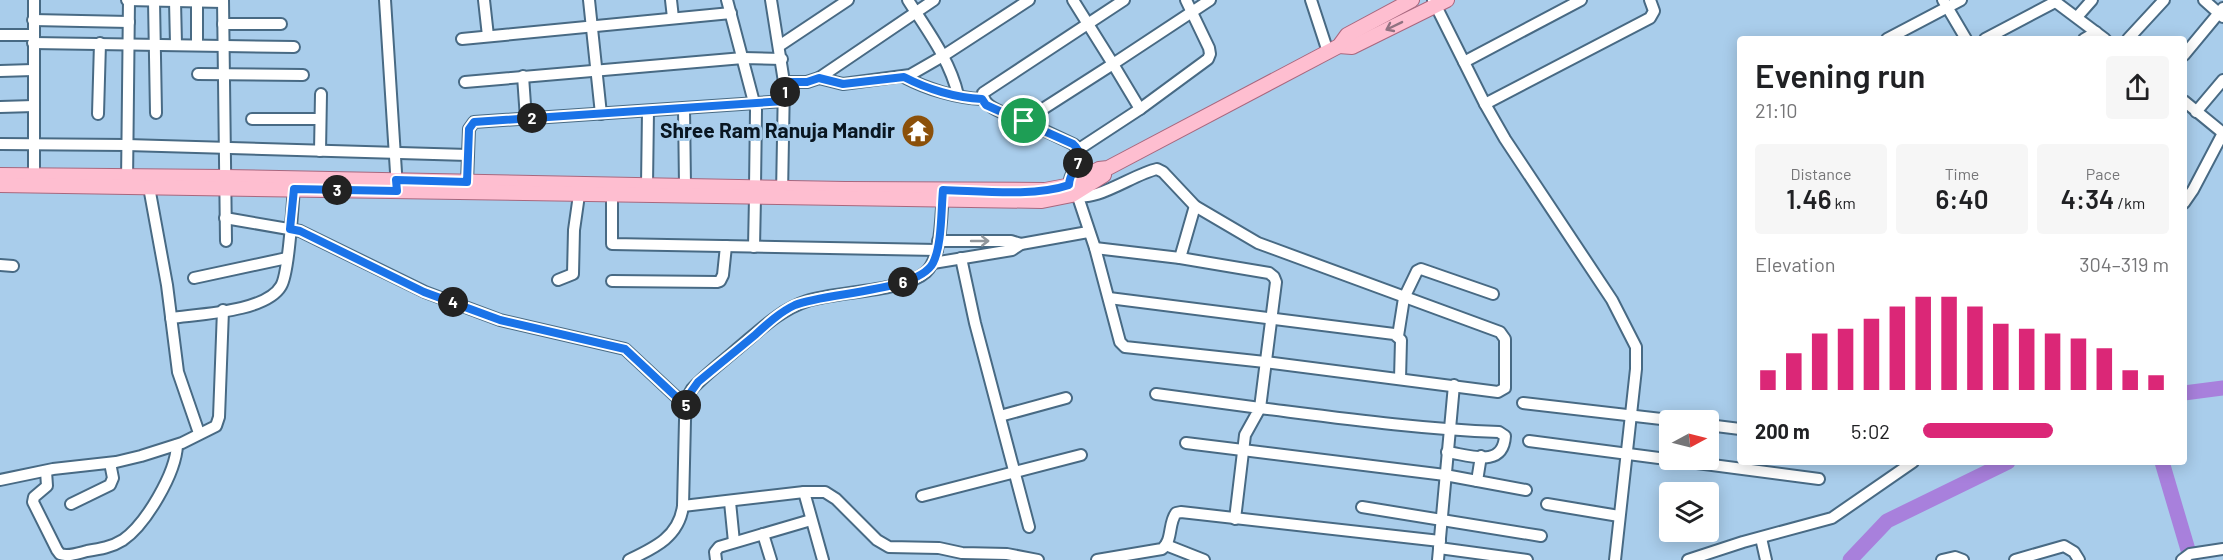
<!DOCTYPE html>
<meta charset="utf-8">
<style>
:root{--surface:#fff;--page:#f6f6f6;--text:#202124;--muted:#757577;--accent:#db2777}
body{margin:0;font-family:Barlow,sans-serif;background:var(--page);color:var(--text);height:100vh;display:flex;flex-direction:column;font-size:22px;white-space:nowrap}
*{box-sizing:border-box;margin:0}
p{font-size:20px;color:var(--muted)}
.icon{flex:none;width:33px;height:33px;fill:none;stroke:currentColor;stroke-width:2;stroke-linecap:round;stroke-linejoin:round}
.map{position:relative;flex:1;overflow:hidden}
.drawer{position:absolute;left:1737px;top:36px;width:450px;height:429px;display:flex;flex-direction:column;background:var(--surface);border-radius:6px;box-shadow:0 3px 15px #0003}
.drawer>*{flex:none}
.needle{width:39px;rotate:83deg}
.tools{position:absolute;left:1659px;top:410px;display:grid;gap:12px}
.tools a{display:grid;place-items:center;width:60px;height:60px;border-radius:6px;background:var(--surface);box-shadow:0 3px 15px #0003;font-size:30px}
.pin{position:absolute;display:grid;place-items:center;width:51px;height:51px;color:#fff;margin:-26px;border:3px solid #fff;border-radius:50%;box-shadow:0 2px 6px #0007}
.km{position:absolute;width:30px;height:30px;margin:-15px;border-radius:50%;background:#222;color:#fff;font-size:16px;line-height:30px;text-align:center}
.round{display:grid;place-items:center;flex:none;width:63px;height:63px;border-radius:6px;background:var(--page)}
.overview{display:flex;align-items:center;justify-content:space-between;height:102px;padding:0 18px}
h1{font-size:33px;font-weight:600;line-height:45px}
.figures{display:grid;grid-template-columns:repeat(3,1fr);gap:9px;height:102px;padding:6px 18px}
.figures div{display:grid;align-content:center;border-radius:6px;background:var(--page);text-align:center}
.figures b{font-size:26px;font-weight:600}
.figures small{font-size:16px;font-weight:400}
.figures p{font-size:16px}
.chart{height:168px;padding:12px 18px}
.chart p{display:flex;justify-content:space-between}
.chart svg{width:100%;height:108px;margin-top:6px;stroke:var(--accent);stroke-width:6}
ul{padding:0 18px;list-style:none;font-size:20px}
li{display:grid;grid-template-columns:96px 72px 1fr;align-items:center;height:45px}
li i{height:15px;border-radius:8px;background:var(--accent)}
.map>svg:first-child{display:block}
.lines{fill:none;stroke-linecap:round;stroke-linejoin:round}
.river{stroke:#a880dc;stroke-width:15}
.minor-casing{stroke:#486a84;stroke-width:14}
.major-casing{stroke:#a8677e;stroke-width:16}
.minor{stroke:#fff;stroke-width:10}
.major{stroke:#febed0;stroke-width:14}
.oneway{stroke:#907281}
.oneway2{stroke:#90969b}
.route-casing{stroke:#fff;stroke-width:12}
.route{stroke:#1a73e8;stroke-width:8}
.labels{text-anchor:middle;stroke-width:6;stroke-linejoin:round;paint-order:stroke}
.poi-label{font-size:21px;font-weight:bold;fill:#091621;stroke:#a9cdeb;text-anchor:end}
</style>
<div class="map">
<svg width="2223" height="560" viewBox="0 0 2223 560">
<rect width="100%" height="100%" fill="#a9cdeb"/>
<g class="lines">
<!-- river -->
<g class="river">
<path d="M2184,393L2223,388"/>
<path d="M2162,462L2191,560"/>
<path d="M1850,560L1887,521L2008,462"/>
</g>
<!-- minor casing -->
<g class="minor-casing">
<g id="minor">
<path d="M34,0V175"/>
<path d="M127,0L223,2"/>
<path d="M223,0L226,241"/>
<path d="M385,0L397,188"/>
<path d="M484,0L488,36"/>
<path d="M589,0L601,114"/>
<path d="M671,0L673,18"/>
<path d="M727,0L756,110L755,187"/>
<path d="M771,0L784,82L782,194"/>
<path d="M908,0C927,30 950,60 958,95"/>
<path d="M1073,0L1113,64L1210,0"/>
<path d="M1311,0L1328,52"/>
<path d="M1433,0L1485,104L1505,139L1612,300L1636,347V369L1615,560"/>
<path d="M1943,0L1966,39"/>
<path d="M2053,0L2105,39"/>
<path d="M2204,0L2223,17"/>
<path d="M154,1L156,113"/>
<path d="M175,1L176,44"/>
<path d="M2077,17L2092,0"/>
<path d="M33,20L129,22"/>
<path d="M223,24H281"/>
<path d="M0,35H33"/>
<path d="M462,39L731,13"/>
<path d="M1887,39L1961,0"/>
<path d="M1985,39L2055,2"/>
<path d="M2084,39L2096,32"/>
<path d="M2128,39L2164,0"/>
<path d="M33,43L294,47"/>
<path d="M197,45V1"/>
<path d="M779,46L848,0"/>
<path d="M2184,55L2223,8"/>
<path d="M1464,62L1581,0"/>
<path d="M0,71L33,70"/>
<path d="M198,74L303,75"/>
<path d="M523,76L526,119"/>
<path d="M904,77C927,89 956,98 982,99"/>
<path d="M819,78L934,0"/>
<path d="M465,82L743,58L782,59"/>
<path d="M784,82H807L819,78L843,84L910,75L943,56L1029,0"/>
<path d="M2184,101L2223,133"/>
<path d="M1485,104L1650,18L1654,11L1650,0"/>
<path d="M0,107L34,106"/>
<path d="M684,108L685,186"/>
<path d="M2196,112L2223,80"/>
<path d="M98,114L100,43"/>
<path d="M252,119H320"/>
<path d="M1024,121C1011,115 982,109 983,93L1124,0"/>
<path d="M0,144L127,145L468,155"/>
<path d="M1079,149L1140,109L1208,59L1210,54L1209,48L1186,0"/>
<path d="M320,151L321,94"/>
<path d="M467,182L469,129L474,122L785,101"/>
<path d="M127,183L129,0"/>
<path d="M647,185L648,111"/>
<path d="M149,187L167,285L178,372L199,433"/>
<path d="M612,195V244L937,250"/>
<path d="M1078,197L1095,248L1120,342L1125,347L1265,362L1498,392L1505,388V339L1500,332L1258,243L1195,206L1163,172L1157,169C1133,174 1095,204 1072,195C1063,171 1083,170 1079,149L1073,144L1024,121L1113,64L1140,109"/>
<path d="M2184,203L2193,190L2223,133"/>
<path d="M1195,206L1180,258L1269,273L1274,277L1276,282L1260,408C1340,418 1419,429 1499,432L1505,436C1503,469 1469,455 1447,452"/>
<path d="M225,218L300,231L425,292L500,320L625,349L686,406"/>
<path d="M938,241H1011L1021,244"/>
<path d="M754,247L755,197"/>
<path d="M1095,248L1180,258"/>
<path d="M961,258L975,323L1029,527"/>
<path d="M933,263L1012,250L1021,244L1088,232"/>
<path d="M0,265L13,266"/>
<path d="M194,278L287,258"/>
<path d="M558,280L573,274L574,230L579,195"/>
<path d="M612,281L717,282L720,281L723,275L726,246"/>
<path d="M1109,298L1394,334L1401,340L1400,379"/>
<path d="M171,318C199,314 266,312 281,286C289,273 292,209 294,189"/>
<path d="M1398,336L1404,298L1417,271L1421,269L1493,294"/>
<path d="M1156,394L1260,408L1245,435L1235,519"/>
<path d="M1523,403L1670,420"/>
<path d="M1000,416L1066,398"/>
<path d="M1708,425L1740,429"/>
<path d="M1529,441L1819,479"/>
<path d="M1186,443L1445,475L1526,490"/>
<path d="M46,471L47,486L34,497L33,502L57,550L60,554C69,557 79,553 87,551C100,549 112,547 123,540C146,524 176,473 177,445"/>
<path d="M0,480L53,469L116,462L141,456L182,443L216,426L219,417L223,310"/>
<path d="M1477,481L1481,456"/>
<path d="M804,492L823,560"/>
<path d="M922,496L1081,455"/>
<path d="M730,502L734,542"/>
<path d="M71,504L110,485L113,478L110,463"/>
<path d="M1547,504L1619,516"/>
<path d="M683,506L804,492H825L836,499L877,540L889,547L939,548L962,553L1007,554L1038,560"/>
<path d="M1362,507L1541,536"/>
<path d="M763,534L771,560"/>
<path d="M1761,538L1766,560"/>
<path d="M1166,545L1204,560"/>
<path d="M1439,548L1527,560"/>
<path d="M629,560C654,548 679,537 683,506L685,420L688,396L692,389C705,375 721,363 736,350C758,332 779,310 807,301C837,291 904,292 926,272C942,257 941,214 943,193"/>
<path d="M716,560L715,552L719,547L811,520"/>
<path d="M1097,560L1162,549C1173,540 1168,524 1176,513L1181,512L1440,541"/>
<path d="M1438,560L1454,385"/>
<path d="M1688,560L1743,542L1832,518L1913,462"/>
<path d="M1942,560L1955,557L1963,560"/>
<path d="M2015,560L2064,546L2074,552L2079,560"/>
<path d="M2182,560L2190,554L2223,549"/>
</g>
</g>
<!-- major casing -->
<g class="major-casing">
<g id="major">
<path d="M1339,46L1352,47L1447,0"/>
<path d="M0,175L224,177L845,189L1045,190L1066,186L1099,169L1108,168L1339,46L1347,35L1412,0"/>
<path d="M0,185L1042,201L1072,195L1104,175"/>
</g>
</g>
<!-- minor -->
<use href="#minor" class="minor"/>
<!-- major -->
<use href="#major" class="major"/>
</g>
<!-- one-way arrows -->
<defs><path id="oneway-shaft" d="M-6 0H5M1.5-3L5.5 0L1.5 3" fill="none" stroke-width="1.6" stroke-linecap="round" stroke-linejoin="round" transform="scale(1.5)"/></defs>
<use class="oneway" href="#oneway-shaft" transform="translate(1394 26) rotate(154)"/>
<use class="oneway2" href="#oneway-shaft" transform="translate(980 241)"/>
<g class="lines">
<!-- route casing -->
<g class="route-casing">
<path id="route" d="M904,77C927,89 956,98 982,99L986,105L1073,144C1089,158 1069,169 1069,185C1034,197 981,191 943,190C941,211 942,245 933,263C918,292 826,292 795,305C780,312 767,324 755,335C736,351 717,366 698,382L688,396L686,406L625,349L500,320L424,292L300,231L290,229L294,189L397,191L396,180L467,182L469,129L474,122L785,101L784,82H807L819,78L843,84Z"/>
</g>
<!-- route -->
<use href="#route" class="route"/>
</g>
<!-- icons -->
<defs>
<g id="temple-disc" transform="scale(1.725)"><circle r="9.5" fill="#8b500a" stroke="#a9cdeb"/><path d="M0-6L5-2H3V0L6.5 2.5H4V6H1.5V3h-3V6H-4V2.5H-6.5L-3 0V-2H-5Z" fill="#fff"/></g>
</defs>
<g fill-rule="evenodd">
<use href="#temple-disc" x="918" y="131"/>
</g>
<g class="labels">
<!-- poi labels -->
<g class="poi-label">
<text x="895" y="138">Shree Ram Ranuja Mandir</text>
</g>
</g>
</svg>
<div class="tools">
<a><svg class="needle" viewBox="-14 -14 28 28"><path d="M0-13l5 13h-10z" fill="#e53935"/><path d="M0 13l5-13h-10z" fill="#757577"/></svg></a>
<a><svg class="icon" aria-label="layers" viewBox="0 0 24 24"><path d="M12 4l9 5-9 5-9-5zM3 14l9 5 9-5"/></svg></a>
</div>
<div class="pin" style="left:1024px;top:121px;background:#1e9e55"><svg class="icon" aria-label="arrive" viewBox="0 0 24 24"><path d="M6 21V4h12l-3 4 3 4H6"/></svg></div>
<b class="km" style="left:785px;top:92px">1</b>
<b class="km" style="left:532px;top:118px">2</b>
<b class="km" style="left:337px;top:190px">3</b>
<b class="km" style="left:453px;top:302px">4</b>
<b class="km" style="left:686px;top:405px">5</b>
<b class="km" style="left:903px;top:282px">6</b>
<b class="km" style="left:1078px;top:163px">7</b>
<section class="drawer">
<div class="overview"><div><h1>Evening run</h1><p>21:10</p></div><a class="round"><svg class="icon" aria-label="share" viewBox="0 0 24 24"><path d="M12 15V3M7 8l5-5 5 5M5 13v7h14v-7"/></svg></a></div>
<div class="figures">
<div><p>Distance</p><b>1.46<small> km</small></b></div>
<div><p>Time</p><b>6:40</b></div>
<div><p>Pace</p><b>4:34<small> /km</small></b></div>
</div>
<div class="chart"><p><span>Elevation</span>304–319 m</p>
<svg viewBox="0 0 160 44" preserveAspectRatio="none"><path d="M5 44V36M15 44V29M25 44V21M35 44V19M45 44V15M55 44V10M65 44V6M75 44V6M85 44V10M95 44V17M105 44V19M115 44V21M125 44V23M135 44V27M145 44V36M155 44V38"/></svg>
</div>
<ul>
<li><b>200 m</b>5:02<i style="width:53%"></i></li>
</ul>
</section>
</div>
